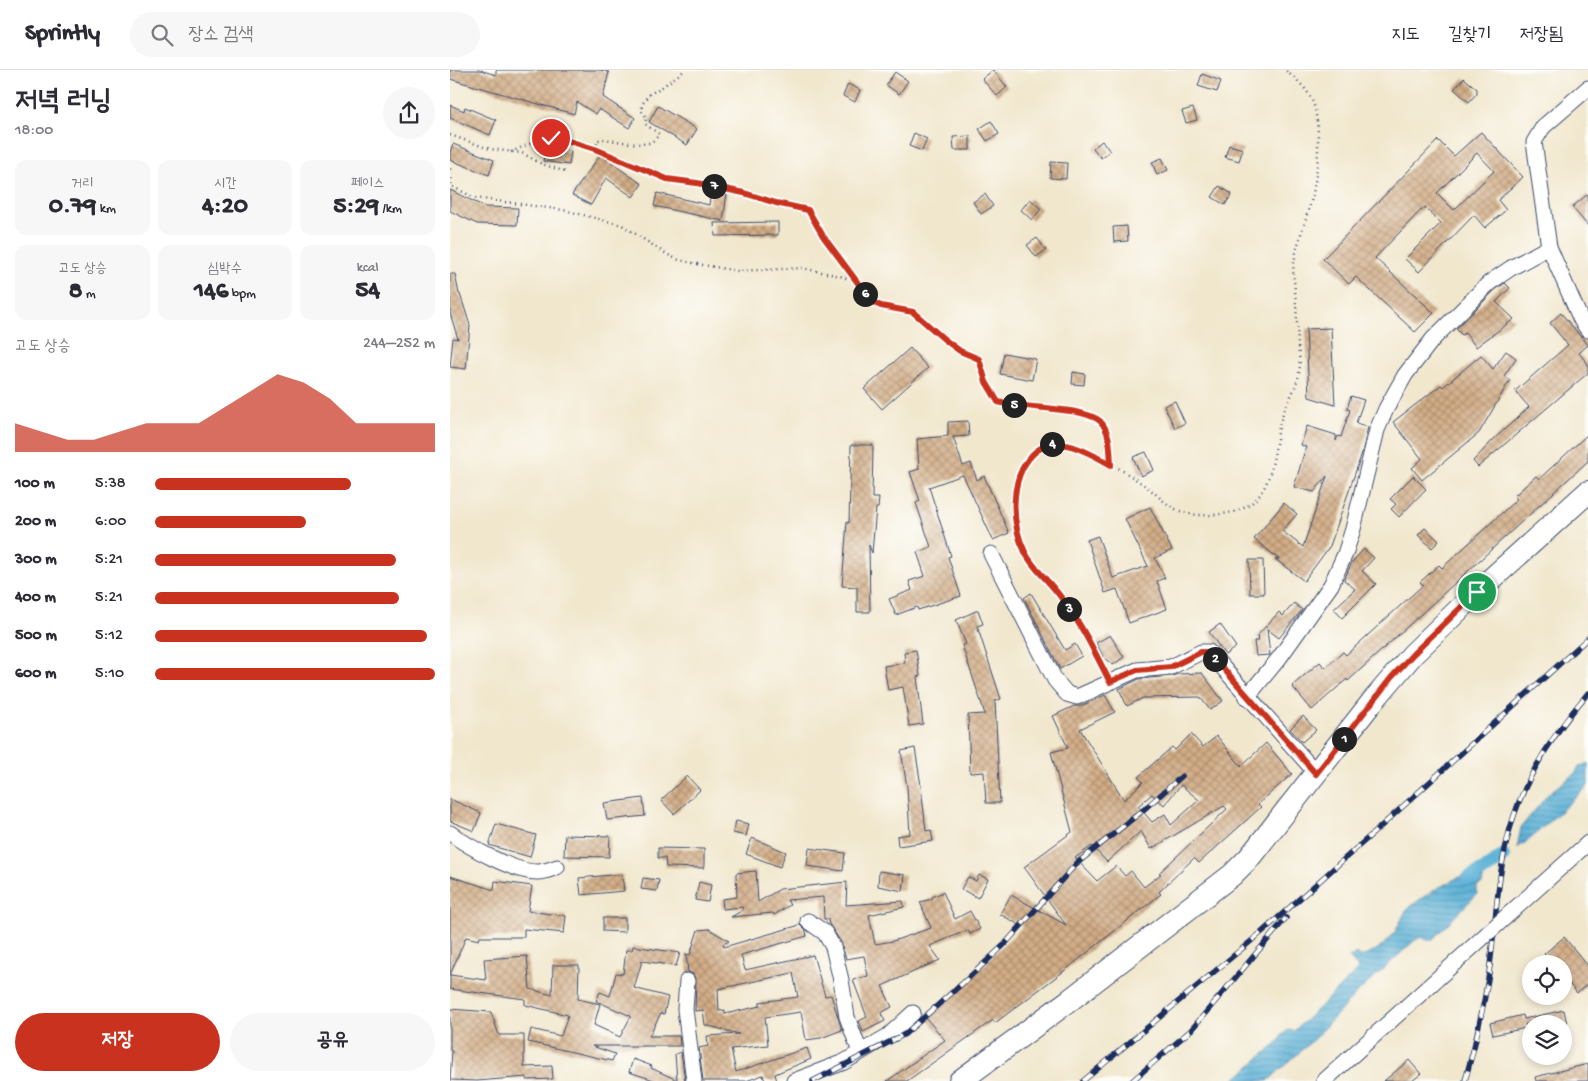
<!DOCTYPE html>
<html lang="ko">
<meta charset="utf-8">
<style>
:root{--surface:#fff;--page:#f7f7f7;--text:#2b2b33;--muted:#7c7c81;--line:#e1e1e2;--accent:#c8321e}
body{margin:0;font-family:"Gochi Hand","Poor Story",sans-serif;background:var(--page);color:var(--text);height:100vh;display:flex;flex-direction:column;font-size:19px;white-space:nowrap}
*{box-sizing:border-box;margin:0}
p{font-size:16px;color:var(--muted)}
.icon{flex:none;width:28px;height:28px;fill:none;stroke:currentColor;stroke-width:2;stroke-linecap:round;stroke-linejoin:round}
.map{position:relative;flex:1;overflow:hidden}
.details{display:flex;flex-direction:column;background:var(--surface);width:450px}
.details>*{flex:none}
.buttons{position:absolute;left:1072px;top:885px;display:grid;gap:10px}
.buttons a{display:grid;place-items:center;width:50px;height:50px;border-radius:50%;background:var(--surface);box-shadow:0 2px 8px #0003;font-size:25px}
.pin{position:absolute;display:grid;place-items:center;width:42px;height:42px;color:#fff;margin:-21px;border:2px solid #fff;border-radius:50%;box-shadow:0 1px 5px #0007}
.km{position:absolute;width:25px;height:25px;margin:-12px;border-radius:50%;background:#222;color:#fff;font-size:14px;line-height:25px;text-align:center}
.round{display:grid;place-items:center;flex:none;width:52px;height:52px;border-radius:26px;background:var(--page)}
.head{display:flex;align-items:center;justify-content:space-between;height:85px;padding:0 15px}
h1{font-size:28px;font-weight:700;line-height:38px}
.stats{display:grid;grid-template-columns:repeat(3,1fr);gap:8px;height:85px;padding:5px 15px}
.stats div{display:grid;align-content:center;border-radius:12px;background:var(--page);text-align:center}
.stats b{font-size:25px;font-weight:700}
.stats small{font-size:14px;font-weight:400}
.stats p{font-size:14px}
.chart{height:140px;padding:10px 15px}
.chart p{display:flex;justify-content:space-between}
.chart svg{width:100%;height:90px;margin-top:5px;fill:var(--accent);opacity:.7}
.button{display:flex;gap:10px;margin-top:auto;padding:10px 15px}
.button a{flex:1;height:58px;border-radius:30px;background:var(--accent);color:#fff;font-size:20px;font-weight:700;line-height:58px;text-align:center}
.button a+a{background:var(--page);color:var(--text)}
ul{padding:0 15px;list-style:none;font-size:16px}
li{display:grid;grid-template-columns:80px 60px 1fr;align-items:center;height:38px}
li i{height:12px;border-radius:6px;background:var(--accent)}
header{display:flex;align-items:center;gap:30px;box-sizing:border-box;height:70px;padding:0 25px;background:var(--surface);border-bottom:1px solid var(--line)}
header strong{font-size:24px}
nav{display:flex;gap:28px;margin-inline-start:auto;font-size:18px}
.search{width:350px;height:45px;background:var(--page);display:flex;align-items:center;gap:12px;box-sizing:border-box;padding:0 18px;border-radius:28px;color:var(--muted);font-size:19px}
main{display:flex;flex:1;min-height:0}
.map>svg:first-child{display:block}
.water{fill:url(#water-rules);stroke:#3a709a}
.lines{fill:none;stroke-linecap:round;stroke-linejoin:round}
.canal{stroke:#5ab0d7;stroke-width:14}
.building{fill:url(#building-cross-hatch);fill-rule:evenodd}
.minor-casing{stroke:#3b4b6f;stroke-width:17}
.primary-casing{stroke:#3b4b6f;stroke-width:24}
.path{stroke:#3b4b6f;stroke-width:2.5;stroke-dasharray:1 4;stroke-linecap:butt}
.minor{stroke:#fff;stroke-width:15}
.primary{stroke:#fff;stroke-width:22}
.rail-casing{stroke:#1b2f5e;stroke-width:5.5}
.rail{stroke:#fdfcf7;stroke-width:4;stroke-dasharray:11;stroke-linecap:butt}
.minor-bridge-casing{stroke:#3b4b6f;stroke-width:17;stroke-linecap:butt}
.minor-bridge{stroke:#fff;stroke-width:15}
.route-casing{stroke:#fff;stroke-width:10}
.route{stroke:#c8321e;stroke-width:6}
</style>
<header>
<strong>Sprintly</strong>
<div class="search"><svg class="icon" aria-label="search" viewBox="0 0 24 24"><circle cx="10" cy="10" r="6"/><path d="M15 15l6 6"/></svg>장소 검색</div>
<nav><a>지도</a><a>길찾기</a><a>저장됨</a></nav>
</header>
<main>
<section class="details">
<div class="head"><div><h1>저녁 러닝</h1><p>18:00</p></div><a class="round"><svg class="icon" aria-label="share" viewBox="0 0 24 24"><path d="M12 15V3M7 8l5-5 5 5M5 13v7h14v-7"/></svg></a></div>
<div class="stats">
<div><p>거리</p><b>0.79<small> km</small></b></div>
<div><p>시간</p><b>4:20</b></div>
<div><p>페이스</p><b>5:29<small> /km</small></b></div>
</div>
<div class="stats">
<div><p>고도 상승</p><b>8<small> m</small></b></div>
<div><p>심박수</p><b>146<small> bpm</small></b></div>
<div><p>kcal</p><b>54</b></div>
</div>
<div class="chart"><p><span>고도 상승</span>244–252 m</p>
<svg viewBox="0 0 160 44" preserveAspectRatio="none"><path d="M0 44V30L10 34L20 38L30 38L40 34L50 30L60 30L70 30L80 22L90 14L100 6L110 10L120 18L130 30L140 30L150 30L160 30V44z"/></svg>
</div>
<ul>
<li><b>100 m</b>5:38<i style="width:70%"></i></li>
<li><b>200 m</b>6:00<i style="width:54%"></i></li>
<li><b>300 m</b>5:21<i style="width:86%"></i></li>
<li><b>400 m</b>5:21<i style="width:87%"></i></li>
<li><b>500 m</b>5:12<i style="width:97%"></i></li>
<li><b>600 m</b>5:10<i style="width:100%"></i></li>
</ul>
<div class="button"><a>저장</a><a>공유</a></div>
</section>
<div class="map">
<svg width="1138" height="1011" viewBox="0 0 1138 1011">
<defs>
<pattern id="water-rules" width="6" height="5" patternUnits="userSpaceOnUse" patternTransform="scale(1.25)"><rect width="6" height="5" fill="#5ab0d7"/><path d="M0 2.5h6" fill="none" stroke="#4a90b2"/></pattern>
<pattern id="building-cross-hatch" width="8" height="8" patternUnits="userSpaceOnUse" patternTransform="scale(1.25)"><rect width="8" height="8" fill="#d3ad86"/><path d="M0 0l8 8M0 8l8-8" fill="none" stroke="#aa8d71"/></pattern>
</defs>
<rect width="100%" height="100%" fill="#fdfcf7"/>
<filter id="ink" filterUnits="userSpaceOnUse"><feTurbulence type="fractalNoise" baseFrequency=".02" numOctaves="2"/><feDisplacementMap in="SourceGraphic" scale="10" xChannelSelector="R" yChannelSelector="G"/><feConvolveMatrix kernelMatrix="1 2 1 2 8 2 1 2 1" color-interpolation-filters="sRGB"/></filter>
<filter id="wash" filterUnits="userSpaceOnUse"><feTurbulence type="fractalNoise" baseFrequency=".0096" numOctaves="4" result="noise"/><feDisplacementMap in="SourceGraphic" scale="20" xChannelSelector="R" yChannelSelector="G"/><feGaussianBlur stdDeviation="1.12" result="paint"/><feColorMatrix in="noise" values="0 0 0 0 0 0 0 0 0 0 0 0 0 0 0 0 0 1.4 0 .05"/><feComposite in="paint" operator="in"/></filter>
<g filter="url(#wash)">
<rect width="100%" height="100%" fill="#f1e7cd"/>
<!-- water -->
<g class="water">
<path d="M1138,693V716L1078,771L1067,778L1071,757L1100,722L1125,704L1129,697Z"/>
<path d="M1037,794L1032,814L1027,816V824L982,870H977L971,867L964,871L906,924L865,968L818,1011H783L830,970L832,965L838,960L844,961L906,902L908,898L899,887L906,884L910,887C922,884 937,874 944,863C950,855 952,844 960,837C983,818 1011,806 1037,794Z"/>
</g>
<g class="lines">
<!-- canal -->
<path class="canal" d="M1019,808L1039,797L1053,786"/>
</g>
<g id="blocks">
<!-- building -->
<g class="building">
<path d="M0,0H30L46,5V0H150L159,2L153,27L185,48L179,58L149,39L146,44L127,32L124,44L0,9Z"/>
<path d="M543,0L557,17L547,26L532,9Z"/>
<path d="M445,2L458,11L449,24L436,15Z"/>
<path d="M752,4L771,11L767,22L748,16Z"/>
<path d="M1014,8L1027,19V23L1019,32L1004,19Z"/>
<path d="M398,14L410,20L405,32L393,26Z"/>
<path d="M0,35L14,41L15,37L46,50L40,65L0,48Z"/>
<path d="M208,36L247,59L237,75L199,52Z"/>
<path d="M743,38L747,50L736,53L732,41Z"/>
<path d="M541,51L549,64L537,71L529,59Z"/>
<path d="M1031,62L1073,107L1048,130L1056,140L1035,158L1024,145L969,202L955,189L991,153L974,137L925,188L984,243L965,262L906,207L899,214L873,189L988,70L1004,86ZM1027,83L1044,101L1004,140L987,123Z"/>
<path d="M464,63L477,69L472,81L459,76Z"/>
<path d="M520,66V80H504L503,67Z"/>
<path d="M652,71L660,81L651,88L643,78Z"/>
<path d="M97,72L115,75L114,80L121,82L119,95L93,91Z"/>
<path d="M3,74L44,90L39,105L0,90V82Z"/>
<path d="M779,75L793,79L789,91L775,87Z"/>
<path d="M150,85L192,114L183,127L156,108L141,135L122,125Z"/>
<path d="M712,88L718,100L707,105L702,92Z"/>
<path d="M601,92L617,93L616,109L600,108Z"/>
<path d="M769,116L782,124L775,135L762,127Z"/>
<path d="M0,120L35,137L68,138L67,155L27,154L0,141Z"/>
<path d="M261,121L277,123L273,151L204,136L207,123L259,135Z"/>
<path d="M535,124L543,136L531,144L523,132Z"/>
<path d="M1138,124V156L1122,137Z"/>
<path d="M580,129L591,139L582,150L571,140Z"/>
<path d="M328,152V165L265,166L264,153Z"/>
<path d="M677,156L678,171L664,172L663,157Z"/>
<path d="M587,168L596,180L586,187L577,175Z"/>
<path d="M0,204H5L9,224H10L20,255L16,299L0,297L3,268L8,269L0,243Z"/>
<path d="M1055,213L1060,218L1046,232L1064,249L1026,277L1015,263L1012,265L1006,259L1045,220Z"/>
<path d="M1111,243L1138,275L1129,283L1138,294V303L1028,397L1023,391L1044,369L1079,337L1065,321L1118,275L1100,253Z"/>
<path d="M881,258L885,335L859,327L856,259Z"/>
<path d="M460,278L478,298L432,339L414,319Z"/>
<path d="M1056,281L1066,288L1054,306L1060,310L1029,363L972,410L962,398L972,389L943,352L991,315L993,317L1031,285L1043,299Z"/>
<path d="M554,283L586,289L582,310L550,304Z"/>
<path d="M623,302L635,304L634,315L622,314Z"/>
<path d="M901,326L914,330L906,353L918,357L912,383L880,476L854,511L825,489H829L804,469L834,433L847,444L832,461L853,477L877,406L864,422L844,417L856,377L851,375L857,356L886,365V371L888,366L891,367L900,340L897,339Z"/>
<path d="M725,331L735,353L725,358L714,336Z"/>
<path d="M518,351L519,366L503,367L513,396L521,393L527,410L534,406L559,463L543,470L513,405L479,417L501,486L498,487L511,526L468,540L467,537L446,545L439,529L462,520L459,511L475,506L467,482L481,477L466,433L470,431L460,402L469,399L467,369L498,366V352Z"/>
<path d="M1138,364V391L898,611L897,609L862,640L842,616L870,592L875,598L893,582L896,585L973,515L970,512L989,495L992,498L1067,429L1064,426L1086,406L1089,409Z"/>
<path d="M401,375H423L422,428H429L428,438H426L422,483L419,475L420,542H407V517L392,516L397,452L399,453Z"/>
<path d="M696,382L704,400L691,406L683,387Z"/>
<path d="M963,406L976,419L949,447L941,439L946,434L940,429Z"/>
<path d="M700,437L722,480L705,488L715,508L707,511L717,539L679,553L667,519L655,523L637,470L648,466L663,508L698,496L675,449Z"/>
<path d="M975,458L989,471L982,478L968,465Z"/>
<path d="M914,479L924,488L912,501L926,514L892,548L884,539L905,519L894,510L902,492Z"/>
<path d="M799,490H813L814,524H800Z"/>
<path d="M581,523L615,580L625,574L632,586L610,599L574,528Z"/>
<path d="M844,533L852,540L829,568L817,559L820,585L806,586L804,571H808L807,566L829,542L833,546Z"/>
<path d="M528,540L533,554L527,556L551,629L545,631L550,733H536L534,702L520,703L518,645L535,644L512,575L516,574L506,550Z"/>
<path d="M770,554L786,577L775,585L759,562Z"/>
<path d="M660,565L674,587L663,595L654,588L646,573Z"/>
<path d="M466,580L470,606L467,607L473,654L459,656L453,617L438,620L434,596L455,593L454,582Z"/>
<path d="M752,603L773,631L760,640L750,627L693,628L677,636L669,619L689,609L722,606L728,604Z"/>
<path d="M655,625L665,642L630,659L674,730L693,712L688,707L722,677L725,680L741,664L753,677L767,666L791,696L816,673L842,704L808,734L811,737L749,793L744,788L709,822L711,824L618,898L545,953L543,950L457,1011H437L495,970L475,947L538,892L537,891L573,857L550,844L561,825L616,855L574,797L622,762L601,682L618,678L603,646L624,636H631ZM731,715L749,730L721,755L715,744L702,752L688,736L702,724L714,735ZM774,736L777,739L709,803L711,804L694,817L681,801L675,806L666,796L647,811L625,788L642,776L657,792L691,761L701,779Z"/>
<path d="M853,646L866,660L852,672L840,659Z"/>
<path d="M465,678L471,716L476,761L481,760L483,771L448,776L447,766L460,764L457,717L451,681Z"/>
<path d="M237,706L250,720L224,744L211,730Z"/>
<path d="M193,728L195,746L157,750L154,733Z"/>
<path d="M0,729L31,743L24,761L0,751Z"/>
<path d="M286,751L299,754L296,766L283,763Z"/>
<path d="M46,754L86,765L80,787L39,775Z"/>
<path d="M115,765L160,766L159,787L114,786Z"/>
<path d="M302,768L336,782L330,797L296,784Z"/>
<path d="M208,778L254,779V798L216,797L215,788H208Z"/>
<path d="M359,778L395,783L393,801L357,796Z"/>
<path d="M306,801L308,832L330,819L397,812L396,835L453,831L454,837L419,845L425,874L443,871L481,858L470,832L482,829V827L493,822L505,849L520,841L530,859L520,864L518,860L480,876L490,890L432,916L442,937L431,943L435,951L413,962L409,951L417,947L403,910L418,906L414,886L396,889L391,872L379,854L378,849H374L373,827L337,830L340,835L324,845L323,843L281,847L293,840L292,837L273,839L272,829L287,827L286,803Z"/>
<path d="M429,801L455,805L453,821L428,816Z"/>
<path d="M172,804L174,821L131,825L129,808Z"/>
<path d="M529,805L538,809L528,828L511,819L518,807L526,811Z"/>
<path d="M0,806L44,820L45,811L82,816L78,841L116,846L114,863L74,859V867H30L29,870L16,867L0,905Z"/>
<path d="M193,808L209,810L207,821L191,819Z"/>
<path d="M249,812L261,815L258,832L245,830Z"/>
<path d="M153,848H175V862L153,861Z"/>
<path d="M350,855L356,861L357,866L291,885L295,900L363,885L375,926L381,925L392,960L371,968L356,970L351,942L315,947L318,975L281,979L286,1002L357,978L361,989L325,1004L327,1011H315L313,1005L296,1011H253L249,978L258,976L257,966L289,964L255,955L253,940L245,941L246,911L243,904L238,902L236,884L240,885L248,860L259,859L279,871L273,874L274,877ZM343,903L348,927L310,932V936L275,944V940L269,941L268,919Z"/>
<path d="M1114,867L1138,896V913L1127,923L1114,908V894H1102L1094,884Z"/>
<path d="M183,876L230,883L226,896L192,891L184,918L218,927L214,944L211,943L199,966H229L230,976H142L165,984L162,991L78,972L81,959L111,966L118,945L75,935V929L0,919V905L36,910L34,889L77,886L80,919L102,925L103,895H129L128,929L150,934L144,955L170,967L181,946L146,931L150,922L160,926L166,903L173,904L176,880H182Z"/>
<path d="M0,939L41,942L49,965H74V997L102,996L103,1009L77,1010V1007L27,1011L0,1010L2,981H0Z"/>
<path d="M1114,940L1117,954H1075L1076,958L1043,965L1040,953L1073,945L1074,949Z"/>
<path d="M231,982L235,1011H207L179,1002L183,989L202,996L201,998L227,1010L225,984Z"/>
<path d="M959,990L971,1004L962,1011H934Z"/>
<path d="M1138,994V1011H1086L1085,1007Z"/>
</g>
</g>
</g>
<g filter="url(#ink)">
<use href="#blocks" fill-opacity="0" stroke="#3b4b6f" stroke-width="1"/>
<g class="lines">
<!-- minor casing -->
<g class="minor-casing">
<g id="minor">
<path d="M1138,18L1093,57L1084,72L1099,177L1131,250L1138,260"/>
<path d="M541,484L605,610L617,624L627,627L687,600L721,597L751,582H759L867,704"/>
<path d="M797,627L830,587L881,515L895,484L903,459L927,360L936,339L955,305L983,269L1039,213L1061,198L1099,177"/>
<path d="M0,763C19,777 65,803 88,802C95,802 101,799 107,797"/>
<path d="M1059,844L1138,773"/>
<path d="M358,851L375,863L383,877L391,910L397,947L410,982"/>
<path d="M237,911L235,939L244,1011"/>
<path d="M344,1011L394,992L438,966L463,943"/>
<path d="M874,1011L1039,862"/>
</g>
</g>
<!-- primary casing -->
<g class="primary-casing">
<path id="primary" d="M510,1011L620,930L782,805L799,788L922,632L963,584L1027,522L1138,422"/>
</g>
<!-- path -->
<g class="path">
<path d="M0,65L40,79L72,83L92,94L116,102"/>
<path d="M145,79L148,70L153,69C164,70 192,77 201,72C205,70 207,67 209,64L195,54L196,47L191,40L193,33L198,25L212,17L235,0"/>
<path d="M61,82L86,71L101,68L122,72L145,79L217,109L294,123L326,133L358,141L373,166L404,210"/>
<path d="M0,99L2,101L1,116L25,128L114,140L172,155L213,182L226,189L242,193L288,201L352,198L390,206L405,211L422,232L431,237L463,242L495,270L510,281L529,289L536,312L548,332C574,339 602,337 628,343C635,345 643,346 649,351C661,361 660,381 661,395"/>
<path d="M654,600C643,582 634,562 622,544C617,536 611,527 605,519C595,507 584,497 576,484C561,460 560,408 580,387C589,377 603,371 617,375C644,382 671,399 694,415C707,423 714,435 730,441C743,446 758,446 771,444C824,439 821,393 830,353C834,336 847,319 849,303C851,295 849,285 848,277C847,252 846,226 843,201C845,179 853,159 859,138C868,112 873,53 861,28C855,16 844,8 835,0"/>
</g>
<!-- minor -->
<use href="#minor" class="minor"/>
<!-- primary -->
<use href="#primary" class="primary"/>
<!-- rail casing -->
<g class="rail-casing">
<g id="rail">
<path d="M363,1011L455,964L514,912L554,875L626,794L691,742L732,706"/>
<path d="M633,1011L812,862L928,759L1138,568"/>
<path d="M682,1011L741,960L836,848"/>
<path d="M1015,1011C1025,976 1033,940 1039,903C1047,846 1047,787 1069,732C1085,692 1110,656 1138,623"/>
</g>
</g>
<!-- rail -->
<use href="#rail" class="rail"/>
<!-- minor-bridge casing -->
<g class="minor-bridge-casing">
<path id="minor-bridge" d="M1039,862L1059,844"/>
</g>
<!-- minor-bridge -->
<use href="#minor-bridge" class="minor-bridge"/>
</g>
</g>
<g class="lines" filter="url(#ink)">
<!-- route casing -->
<g class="route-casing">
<path id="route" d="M101,68L122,72L145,79L217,109L247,113L294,123L326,133L358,140L373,166L422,232L431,236L463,242L495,270L510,281L529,289L536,312L548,332C573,339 631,336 650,351C661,362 660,381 661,395C638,382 604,361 582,385C559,409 561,454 575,482C582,497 596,508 606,521C613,529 619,539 626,549C639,569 649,591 660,612L687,600L721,597L751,582H759L866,704L941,608L963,584L1027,522"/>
</g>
<!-- route -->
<use href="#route" class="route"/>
</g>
</svg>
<div class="buttons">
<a><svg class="icon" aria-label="locate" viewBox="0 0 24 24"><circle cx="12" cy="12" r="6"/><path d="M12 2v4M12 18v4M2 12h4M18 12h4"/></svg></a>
<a><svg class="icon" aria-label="layers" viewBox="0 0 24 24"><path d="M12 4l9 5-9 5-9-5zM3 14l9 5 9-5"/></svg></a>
</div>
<div class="pin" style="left:1027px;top:522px;background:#1e9e55"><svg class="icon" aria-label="arrive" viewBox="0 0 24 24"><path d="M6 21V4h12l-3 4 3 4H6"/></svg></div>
<div class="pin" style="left:101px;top:68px;background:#d93025"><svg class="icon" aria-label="check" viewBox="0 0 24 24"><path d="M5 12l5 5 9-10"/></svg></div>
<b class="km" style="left:894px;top:669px">1</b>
<b class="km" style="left:765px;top:589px">2</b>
<b class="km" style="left:619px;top:539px">3</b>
<b class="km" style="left:602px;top:374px">4</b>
<b class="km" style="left:564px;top:335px">5</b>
<b class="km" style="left:415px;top:224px">6</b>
<b class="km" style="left:264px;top:116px">7</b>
</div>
</main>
